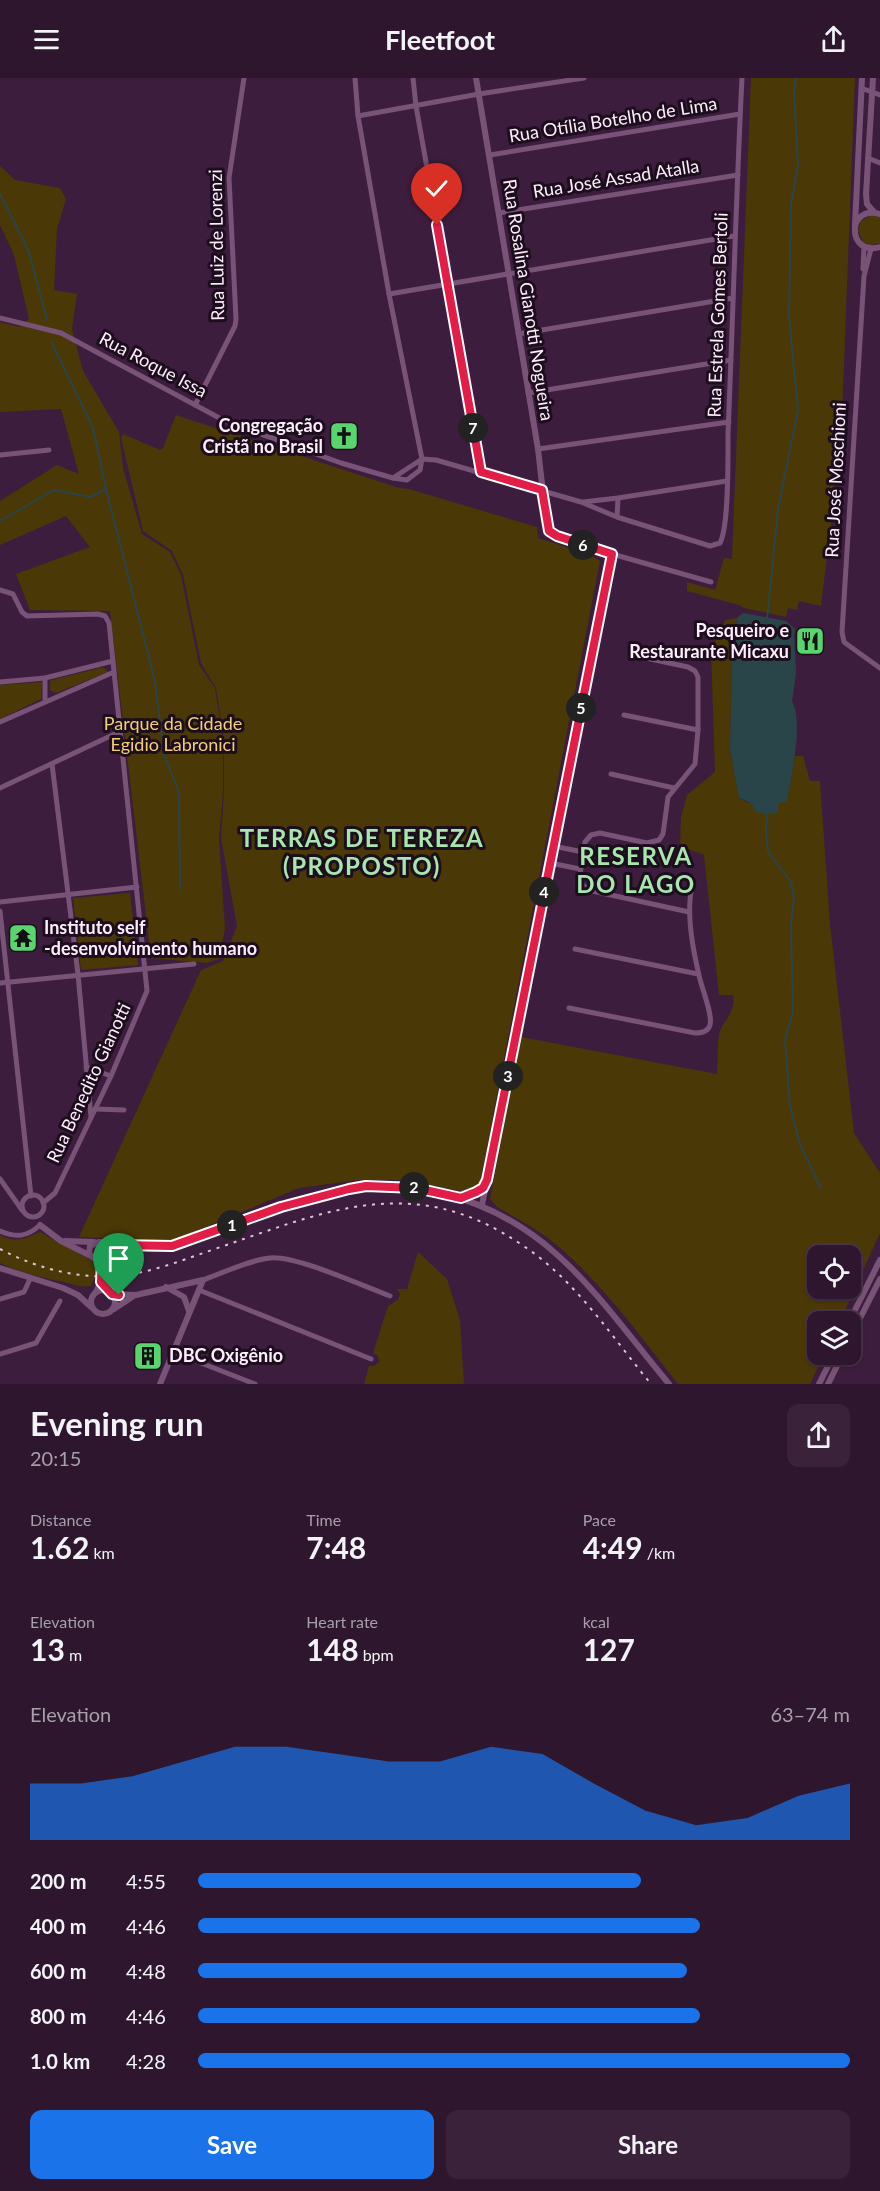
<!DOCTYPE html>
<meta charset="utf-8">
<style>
:root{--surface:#2e162e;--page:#3a233a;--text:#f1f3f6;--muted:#a79faa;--line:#49354a;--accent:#1a73e8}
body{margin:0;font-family:Lato,sans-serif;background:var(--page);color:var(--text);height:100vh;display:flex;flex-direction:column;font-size:22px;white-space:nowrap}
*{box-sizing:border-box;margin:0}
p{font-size:20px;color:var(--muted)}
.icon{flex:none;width:33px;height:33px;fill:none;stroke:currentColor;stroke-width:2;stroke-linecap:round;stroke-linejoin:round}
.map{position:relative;height:1306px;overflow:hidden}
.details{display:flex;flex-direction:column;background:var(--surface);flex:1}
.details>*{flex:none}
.controls{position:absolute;left:807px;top:1167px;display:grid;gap:12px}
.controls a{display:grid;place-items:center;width:54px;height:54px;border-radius:12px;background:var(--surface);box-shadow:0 2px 4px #0004,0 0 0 2px var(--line);font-size:30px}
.pin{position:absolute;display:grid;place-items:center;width:51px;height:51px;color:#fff;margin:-62px -26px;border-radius:50% 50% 50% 0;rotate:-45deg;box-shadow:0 0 6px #0007}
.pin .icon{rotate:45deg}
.km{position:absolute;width:30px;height:30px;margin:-15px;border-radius:50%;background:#222;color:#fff;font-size:16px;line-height:30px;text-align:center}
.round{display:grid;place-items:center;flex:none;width:63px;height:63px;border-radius:12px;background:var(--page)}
.overview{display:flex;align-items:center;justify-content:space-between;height:102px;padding:0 30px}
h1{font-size:33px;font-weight:700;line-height:45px}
.stats{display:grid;grid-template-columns:repeat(3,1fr);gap:9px;height:102px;padding:6px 30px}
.stats div{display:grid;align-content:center}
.stats b{font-size:30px;font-weight:700}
.stats small{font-size:16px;font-weight:400}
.stats p{font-size:16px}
.chart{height:168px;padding:12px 30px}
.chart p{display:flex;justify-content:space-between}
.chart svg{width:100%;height:108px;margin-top:6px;fill:var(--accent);opacity:.7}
.button{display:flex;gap:12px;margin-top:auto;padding:12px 30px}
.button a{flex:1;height:69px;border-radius:12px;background:var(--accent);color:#fff;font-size:24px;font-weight:700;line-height:69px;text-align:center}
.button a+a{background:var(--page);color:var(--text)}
ul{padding:0 30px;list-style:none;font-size:20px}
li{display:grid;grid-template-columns:96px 72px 1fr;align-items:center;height:45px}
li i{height:15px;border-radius:8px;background:var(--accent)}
header{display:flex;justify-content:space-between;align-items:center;height:78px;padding:0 30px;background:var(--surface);font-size:27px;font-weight:700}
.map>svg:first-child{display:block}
.green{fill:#4a3807;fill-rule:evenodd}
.water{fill:#2a4549}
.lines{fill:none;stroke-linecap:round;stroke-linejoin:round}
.stream{stroke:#2a4549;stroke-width:2}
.minor{stroke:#795278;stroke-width:5}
.tertiary{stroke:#795278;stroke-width:6}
.rail{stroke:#dbc6da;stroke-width:2;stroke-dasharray:3 6;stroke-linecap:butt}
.route-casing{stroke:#fff;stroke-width:12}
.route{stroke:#e11d48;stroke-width:8}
.labels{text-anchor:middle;stroke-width:6;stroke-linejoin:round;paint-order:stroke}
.street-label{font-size:18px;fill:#ffedfe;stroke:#1c0e1c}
.poi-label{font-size:18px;font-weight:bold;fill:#ffedfe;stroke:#1c0e1c;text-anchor:end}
.park-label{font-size:18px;fill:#f5cf74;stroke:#1c0e1c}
.district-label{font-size:24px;font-weight:bold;letter-spacing:1.5px;fill:#a7e6ae;stroke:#1c0e1c}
</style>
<header><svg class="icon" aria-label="menu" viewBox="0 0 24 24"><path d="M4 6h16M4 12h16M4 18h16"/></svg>Fleetfoot<svg class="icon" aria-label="share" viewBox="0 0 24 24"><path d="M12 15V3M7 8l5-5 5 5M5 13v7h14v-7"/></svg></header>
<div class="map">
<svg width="880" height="1306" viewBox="0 0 880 1306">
<rect width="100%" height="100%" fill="#3d1d3d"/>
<!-- green -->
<g class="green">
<path d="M751,0H855L841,363L821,528L799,523L797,532L788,530L786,539L744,530L739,527L687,513V504L715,512L724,480L732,481Z"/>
<path d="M0,88L15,102L60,110L66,121L57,151L54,212L77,216L72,251L83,293L119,354L123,390L142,456L170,474L181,497L199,587L215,610L223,661V714L219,760L225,850L219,881L206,885L151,880L110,533L30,532L16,496L90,469L66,438L0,467V423L57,387L79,396L61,331L0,334V244L20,249L29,241L14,177L0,147Z"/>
<path d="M872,137L880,139V165L871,167L863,164L858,152L861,143Z"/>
<path d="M176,337L399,410L409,411L537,449L538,460L590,477L600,483L480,1105L470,1112L461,1113L402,1102H359L299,1110L184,1158L165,1163L79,1159L201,892L223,883L237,848L221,760L224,714V662L216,610L201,585L183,497L172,473L143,453L121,360L123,356L160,372L163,370Z"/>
<path d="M737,540L732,582L730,671L739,720C752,729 773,728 787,722L795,678H803L810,703H820L830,846L854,1055L880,1095V1155L840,1243L818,1244V1276L824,1277L810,1306H678C641,1259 605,1209 559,1169C541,1153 518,1141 497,1129L490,1121L521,959L717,996C718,984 717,970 719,957C722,942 736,937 733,917H719L704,777L680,768L681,739L687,717L715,694L711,573L725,542ZM818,1178H850V1210H818Z"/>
<path d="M100,590H104L108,594L56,615L50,612V603L55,601Z"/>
<path d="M42,604L41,621L0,641V607Z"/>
<path d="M130,815L138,887L81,892L73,820Z"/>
<path d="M40,1154L92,1183L97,1193L91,1208C79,1210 71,1205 59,1203C39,1199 19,1194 0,1185V1157C15,1165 25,1161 40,1154Z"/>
<path d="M418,1174L447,1201L460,1242L464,1306H364L369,1288H374L379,1284L378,1278L373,1275L388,1228L398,1222L400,1216L397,1211H407Z"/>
</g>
<!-- water -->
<path class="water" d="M743,535L786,543L795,551L794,556L796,595L792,624C804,643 791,699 787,723L778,726V734L774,736L756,734L751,725L739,720L730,671L732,582L737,540Z"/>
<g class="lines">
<!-- stream -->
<g class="stream">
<path d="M0,116L29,174L47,242"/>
<path d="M52,265L93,350L106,411L155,603L164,676L179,714L180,811"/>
<path d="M0,443L54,412L91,419L106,411"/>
<path d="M767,542L778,431L798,332L789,239L791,127L798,86L794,15L796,0"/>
<path d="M767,733L766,754L768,774L791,804L794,819L791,847L793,934L785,962L790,1028L800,1066L821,1111"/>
</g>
<!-- minor -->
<g class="minor">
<path d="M355,0L358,38L389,216L422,381L420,392L407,402L393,400L422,381"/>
<path d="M413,0L416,28L481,394"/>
<path d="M861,10L880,17"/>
<path d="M358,38L479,16L584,0"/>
<path d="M490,77L740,36"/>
<path d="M868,80L880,85"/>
<path d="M499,135L738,97"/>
<path d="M871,171L864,198L842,554L844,564L848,567L880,590"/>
<path d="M863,191L864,169"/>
<path d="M389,216L734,158"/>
<path d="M0,240L61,255L225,343L341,385L393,400"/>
<path d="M518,256L733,220"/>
<path d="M528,315L731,282"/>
<path d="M195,327L235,248L236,241L229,100L244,0"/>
<path d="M538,371L729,344"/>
<path d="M0,377L49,372"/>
<path d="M422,381L436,382L581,424L617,439L710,468L720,465C729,448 728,380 728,356C733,238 736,119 742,0"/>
<path d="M583,424L618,420L727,403"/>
<path d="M617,439L618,420"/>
<path d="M612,476L711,504"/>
<path d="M0,512L13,516L22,534L27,538L98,536L105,538L109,545L147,913L111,998L55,1115L43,1125"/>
<path d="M636,578L688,589L695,593L698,599V652L695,686L668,719L663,756L659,762L647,765L600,755L591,757L585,764L579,803L588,812L689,834"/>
<path d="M45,600V622"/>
<path d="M0,604L45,600L113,583"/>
<path d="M624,637L698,652"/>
<path d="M0,644L114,594"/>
<path d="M52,686L78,896L91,1039"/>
<path d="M611,696L674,710"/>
<path d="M0,710L121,653"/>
<path d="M553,768L583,774"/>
<path d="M550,785L580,791"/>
<path d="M0,824L137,809"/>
<path d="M0,833L31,1118"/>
<path d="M575,871L698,896"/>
<path d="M0,905L194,886"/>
<path d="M569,930L695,955C701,955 708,954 710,947C713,936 701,909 699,897C693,872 686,834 692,809"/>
<path d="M86,989L111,998"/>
<path d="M95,1031L124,1032"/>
<path d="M0,1101L22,1132"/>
<circle cx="33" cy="1128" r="11"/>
<path d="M0,1153C16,1160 27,1159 40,1147"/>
<path d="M203,1202C223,1195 249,1182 270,1180C295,1177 363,1208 390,1218"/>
<path d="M199,1212L371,1281"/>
<path d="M0,1221L24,1214L30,1201"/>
<path d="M173,1274L255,1306"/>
<path d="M0,1276L36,1265L60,1223"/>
</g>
<!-- tertiary -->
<g class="tertiary">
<path d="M476,0L538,371L547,449C554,463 596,471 612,476L482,1127"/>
<path d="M873,0L866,116L867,126L874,134"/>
<path d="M880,136C846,126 847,179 880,169"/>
<path d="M855,147L862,0"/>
<path d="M462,1120L483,1110"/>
<path d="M40,1147L61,1163L91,1178"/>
<path d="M65,1163L94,1164"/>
<path d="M99,1164L156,1169L172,1168C232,1151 288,1123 350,1111C381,1105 414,1108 445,1116C554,1144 601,1225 669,1306"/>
<path d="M0,1190L63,1210L78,1217L91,1229"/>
<path d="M166,1209L184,1219L189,1233"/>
<circle cx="103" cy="1224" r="12"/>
<path d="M96,1214C102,1204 100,1197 102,1185C102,1180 105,1176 105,1171L99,1164L90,1168L89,1175L93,1180H100L104,1177"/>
<path d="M112,1216L136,1217L203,1202"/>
<path d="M114,1231L135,1217"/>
<path d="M849,1244L880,1182"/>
<path d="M850,1260L880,1201"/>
<path d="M160,1306L203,1202"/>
<path d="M819,1306L834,1276"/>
<path d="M828,1306L843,1276"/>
</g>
<!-- rail -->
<path class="rail" d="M0,1171C36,1190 77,1201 118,1198C148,1195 178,1184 206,1174C322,1135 412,1090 525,1169C576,1203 612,1259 651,1306"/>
</g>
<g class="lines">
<!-- route casing -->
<g class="route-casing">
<path id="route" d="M119,1217L112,1216L101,1204L102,1184L105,1174L117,1167L172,1168L281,1129L349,1111L366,1108L416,1110L461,1120L476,1114L483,1110L487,1102L612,476L557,458L549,453L542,412L481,394L437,147"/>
</g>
<!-- route -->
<use href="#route" class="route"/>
</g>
<!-- icons -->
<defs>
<g id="church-square" transform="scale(1.5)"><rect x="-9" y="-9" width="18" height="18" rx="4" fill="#58d56f" stroke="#1c0e1c"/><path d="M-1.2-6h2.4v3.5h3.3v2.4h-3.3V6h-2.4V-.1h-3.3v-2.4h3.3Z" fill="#111"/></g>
<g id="restaurant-square" transform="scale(1.5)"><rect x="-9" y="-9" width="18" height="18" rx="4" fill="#58d56f" stroke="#1c0e1c"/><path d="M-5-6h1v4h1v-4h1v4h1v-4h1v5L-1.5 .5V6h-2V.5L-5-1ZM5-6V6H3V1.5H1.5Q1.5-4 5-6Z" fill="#111"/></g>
<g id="temple-square" transform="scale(1.5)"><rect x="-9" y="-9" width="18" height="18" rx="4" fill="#58d56f" stroke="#1c0e1c"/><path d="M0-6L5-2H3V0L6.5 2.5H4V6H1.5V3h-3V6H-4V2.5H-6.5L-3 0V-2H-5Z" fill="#111"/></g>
<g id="building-square" transform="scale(1.5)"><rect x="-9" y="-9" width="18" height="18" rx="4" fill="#58d56f" stroke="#1c0e1c"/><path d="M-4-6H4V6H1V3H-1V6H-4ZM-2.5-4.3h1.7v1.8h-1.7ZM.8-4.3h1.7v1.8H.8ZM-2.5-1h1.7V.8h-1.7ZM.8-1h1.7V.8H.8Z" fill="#111"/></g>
</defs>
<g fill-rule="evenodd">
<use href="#church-square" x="344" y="358"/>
<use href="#restaurant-square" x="810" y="563"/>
<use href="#temple-square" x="23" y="860"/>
<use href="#building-square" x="148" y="1278"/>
</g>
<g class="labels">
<!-- street labels -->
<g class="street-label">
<text transform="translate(613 42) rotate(-9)" y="6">Rua Otília Botelho de Lima</text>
<text transform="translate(616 101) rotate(-9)" y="6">Rua José Assad Atalla</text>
<text transform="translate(217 167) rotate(-91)" y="6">Rua Luiz de Lorenzi</text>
<text transform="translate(528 222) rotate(81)" y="6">Rua Rosalina Gianotti Nogueira</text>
<text transform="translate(718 237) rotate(-88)" y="6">Rua Estrela Gomes Bertoli</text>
<text transform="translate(153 287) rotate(28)" y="6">Rua Roque Issa</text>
<text transform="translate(836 402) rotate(-87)" y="6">Rua José Moschioni</text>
<text transform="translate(89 1005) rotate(-65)" y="6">Rua Benedito Gianotti</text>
</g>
<!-- poi labels -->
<g class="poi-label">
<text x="323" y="354">Congregação<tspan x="323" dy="21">Cristã no Brasil</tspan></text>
<text x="789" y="559">Pesqueiro e<tspan x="789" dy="21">Restaurante Micaxu</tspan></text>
<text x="44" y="856" text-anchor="start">Instituto self<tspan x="44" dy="21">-desenvolvimento humano</tspan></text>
<text x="169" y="1284" text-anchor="start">DBC Oxigênio</text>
</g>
<!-- park labels -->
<g class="park-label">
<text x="173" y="652">Parque da Cidade<tspan x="173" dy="21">Egidio Labronici</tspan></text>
</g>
<!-- district labels -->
<g class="district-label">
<text x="362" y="769">TERRAS DE TEREZA<tspan x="362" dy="28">(PROPOSTO)</tspan></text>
<text x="636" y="787">RESERVA<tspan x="636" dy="28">DO LAGO</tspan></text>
</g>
</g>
</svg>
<div class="controls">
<a><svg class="icon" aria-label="locate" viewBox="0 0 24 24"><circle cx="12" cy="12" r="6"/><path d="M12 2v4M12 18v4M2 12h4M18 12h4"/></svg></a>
<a><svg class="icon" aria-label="layers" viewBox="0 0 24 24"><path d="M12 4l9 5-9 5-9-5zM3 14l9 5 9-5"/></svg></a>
</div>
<div class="pin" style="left:119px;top:1217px;background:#1e9e55"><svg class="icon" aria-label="arrive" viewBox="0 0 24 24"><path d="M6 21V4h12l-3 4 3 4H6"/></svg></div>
<div class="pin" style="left:437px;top:147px;background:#d93025"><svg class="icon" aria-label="check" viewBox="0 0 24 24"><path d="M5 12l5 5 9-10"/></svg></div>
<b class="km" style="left:232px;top:1147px">1</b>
<b class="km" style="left:414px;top:1109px">2</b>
<b class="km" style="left:508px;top:998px">3</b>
<b class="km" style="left:544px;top:814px">4</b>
<b class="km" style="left:581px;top:630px">5</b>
<b class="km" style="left:583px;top:467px">6</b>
<b class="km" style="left:473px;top:350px">7</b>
</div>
<section class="details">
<div class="overview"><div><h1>Evening run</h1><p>20:15</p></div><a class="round"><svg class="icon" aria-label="share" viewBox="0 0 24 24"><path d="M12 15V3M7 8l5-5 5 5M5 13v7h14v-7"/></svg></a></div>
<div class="stats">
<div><p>Distance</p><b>1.62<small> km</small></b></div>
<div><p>Time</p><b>7:48</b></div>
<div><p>Pace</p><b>4:49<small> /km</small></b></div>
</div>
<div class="stats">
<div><p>Elevation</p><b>13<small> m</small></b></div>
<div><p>Heart rate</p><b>148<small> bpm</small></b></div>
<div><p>kcal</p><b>127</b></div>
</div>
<div class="chart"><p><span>Elevation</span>63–74 m</p>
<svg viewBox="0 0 160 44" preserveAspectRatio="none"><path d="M0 44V21L10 21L20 18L30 12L40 6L50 6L60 9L70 12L80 12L90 6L100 9L110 21L120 32L130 38L140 35L150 26L160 21V44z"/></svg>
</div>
<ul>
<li><b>200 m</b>4:55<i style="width:68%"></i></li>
<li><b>400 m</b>4:46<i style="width:77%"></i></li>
<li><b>600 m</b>4:48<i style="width:75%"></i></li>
<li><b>800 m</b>4:46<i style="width:77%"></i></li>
<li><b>1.0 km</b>4:28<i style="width:100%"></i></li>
</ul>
<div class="button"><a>Save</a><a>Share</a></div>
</section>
